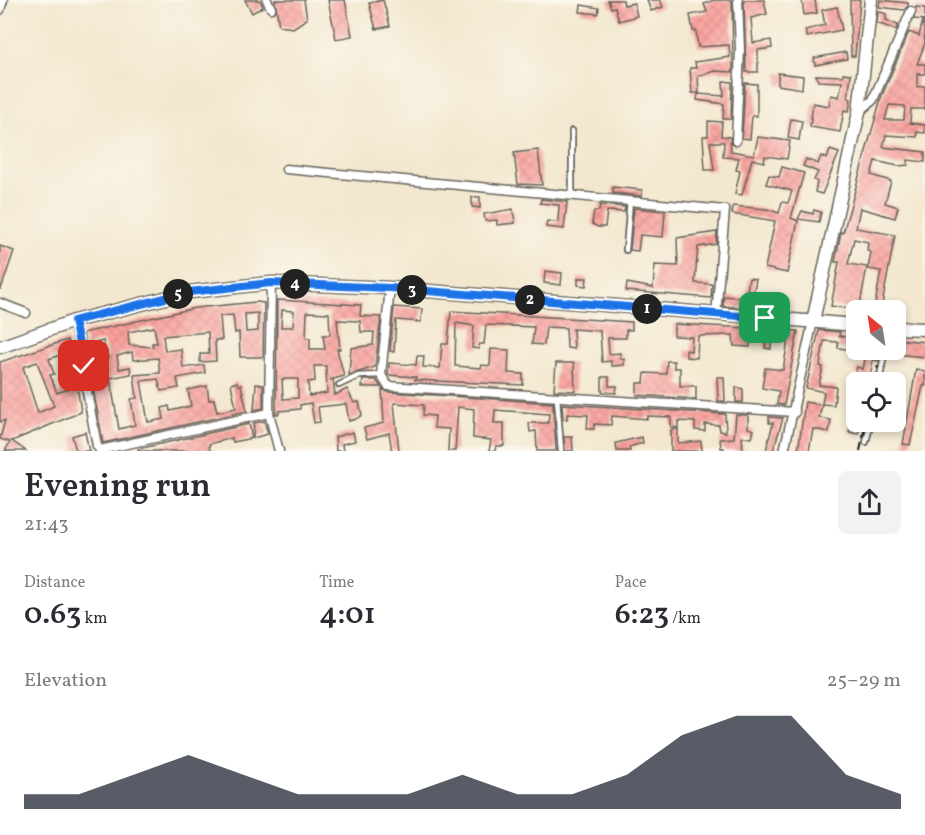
<!DOCTYPE html>
<meta charset="utf-8">
<style>
:root{--surface:#fff;--page:#f2f2f3;--text:#2b2b33;--muted:#7c7c81;--accent:#111827}
body{margin:0;font-family:Vollkorn,serif;background:var(--page);color:var(--text);height:100vh;display:flex;flex-direction:column;font-size:22px;white-space:nowrap}
*{box-sizing:border-box;margin:0}
p{font-size:20px;color:var(--muted)}
.icon{flex:none;width:33px;height:33px;fill:none;stroke:currentColor;stroke-width:2;stroke-linecap:round;stroke-linejoin:round}
.map{position:relative;height:451px;overflow:hidden}
.details{display:flex;flex-direction:column;background:var(--surface);flex:1}
.details>*{flex:none}
.needle{width:39px;rotate:330deg}
.buttons{position:absolute;left:846px;top:300px;display:grid;gap:12px}
.buttons a{display:grid;place-items:center;width:60px;height:60px;border-radius:9px;background:var(--surface);box-shadow:0 3px 9px #0003;font-size:30px}
.pin{position:absolute;display:grid;place-items:center;width:51px;height:51px;color:#fff;margin:-26px;border-radius:12px;box-shadow:0 3px 9px #0006}
.km{position:absolute;width:30px;height:30px;margin:-15px;border-radius:50%;background:#222;color:#fff;font-size:16px;line-height:30px;text-align:center}
.round{display:grid;place-items:center;flex:none;width:63px;height:63px;border-radius:9px;background:var(--page)}
.headline{display:flex;align-items:center;justify-content:space-between;height:102px;padding:0 24px}
h1{font-size:33px;font-weight:600;line-height:45px}
.stats{display:grid;grid-template-columns:repeat(3,1fr);gap:9px;height:102px;padding:6px 24px}
.stats div{display:grid;align-content:center}
.stats b{font-size:30px;font-weight:600}
.stats small{font-size:16px;font-weight:400}
.stats p{font-size:16px}
.chart{height:168px;padding:12px 24px}
.chart p{display:flex;justify-content:space-between}
.chart svg{width:100%;height:108px;margin-top:6px;fill:var(--accent);opacity:.7}
.map>svg:first-child{display:block}
.building{fill:url(#building-cross-hatch);fill-rule:evenodd}
.lines{fill:none;stroke-linecap:round;stroke-linejoin:round}
.lane-casing{stroke:#67635b;stroke-width:8}
.street-casing{stroke:#67635b;stroke-width:11}
.secondary-casing{stroke:#67635b;stroke-width:15}
.lane{stroke:#fff;stroke-width:4.5}
.street{stroke:#fff;stroke-width:8}
.secondary{stroke:#fff;stroke-width:12}
.rail{stroke:#1c1c1c;stroke-width:2;stroke-dasharray:9 4.5;stroke-linecap:butt}
.route-casing{stroke:#fff;stroke-width:12}
.route{stroke:#1a73e8;stroke-width:8}
</style>
<div class="map">
<svg width="925" height="451" viewBox="0 0 925 451">
<defs>
<pattern id="building-cross-hatch" width="8" height="8" patternUnits="userSpaceOnUse" patternTransform="scale(1.5)"><rect width="8" height="8" fill="#fba19d"/><path d="M0 0l8 8M0 8l8-8" fill="none" stroke="#d78a87"/></pattern>
</defs>
<rect width="100%" height="100%" fill="#fbf7ec"/>
<filter id="ink" filterUnits="userSpaceOnUse"><feTurbulence type="fractalNoise" baseFrequency=".0167" numOctaves="2"/><feDisplacementMap in="SourceGraphic" scale="12" xChannelSelector="R" yChannelSelector="G"/><feConvolveMatrix kernelMatrix="1 2 1 2 8 2 1 2 1" color-interpolation-filters="sRGB"/></filter>
<filter id="wash" filterUnits="userSpaceOnUse"><feTurbulence type="fractalNoise" baseFrequency=".008" numOctaves="4" result="noise"/><feDisplacementMap in="SourceGraphic" scale="24" xChannelSelector="R" yChannelSelector="G"/><feGaussianBlur stdDeviation="1.35" result="paint"/><feColorMatrix in="noise" values="0 0 0 0 0 0 0 0 0 0 0 0 0 0 0 0 0 1.4 0 .05"/><feComposite in="paint" operator="in"/></filter>
<g filter="url(#wash)">
<rect width="100%" height="100%" fill="#f3e8cf"/>
<g id="blocks">
<!-- building -->
<g class="building">
<path d="M245,0H260L263,7L252,13Z"/>
<path d="M275,0H304L307,19L293,28L279,26Z"/>
<path d="M328,0H345L352,36L336,39Z"/>
<path d="M383,0L390,26L376,29L369,3Z"/>
<path d="M608,0H623L624,5L634,3L637,16L619,21L615,7L611,8Z"/>
<path d="M647,0H660L663,7L651,11Z"/>
<path d="M714,0H732L733,72L715,71L698,76L699,93H692L690,68H696L695,62L730,57L729,45L698,47L696,31H693L690,15L707,12L704,4Z"/>
<path d="M744,0H764L767,14L751,18L753,43L771,40L772,48L758,50V72H746Z"/>
<path d="M802,0H815L817,13L804,15Z"/>
<path d="M850,0H860L855,56H851Z"/>
<path d="M880,0L908,3V6L904,10L879,7Z"/>
<path d="M581,5L599,8L598,14L580,12Z"/>
<path d="M837,7L842,30L807,37L805,30L825,25L822,10Z"/>
<path d="M916,7L925,8V20L914,19Z"/>
<path d="M878,11L886,14V20L898,25L896,30L877,23Z"/>
<path d="M923,20L925,43L917,64H925V74H917V87L925,86V109H911L910,123L925,125V133L917,132V137L886,135L883,147L925,152V162L908,160V165L898,166L875,161L871,175L891,181L885,203L898,207L895,218L860,208L856,228L895,235L881,310H874L881,271L868,269L871,252L867,251L868,242L854,239L848,264L867,267L859,310L831,306L839,262H835L841,232L843,233L881,98L909,32L919,36ZM889,105L905,106L904,120H885Z"/>
<path d="M846,52L847,59L815,65L814,58Z"/>
<path d="M778,73L803,76L802,89L778,85Z"/>
<path d="M843,73L851,74L848,98L851,99L849,111L844,110L840,132L810,127L813,103L829,106L831,95L839,97L842,82L818,81L816,75L843,76Z"/>
<path d="M723,81L732,82L731,119H723L724,104L697,100L698,94L724,96Z"/>
<path d="M745,83L757,84V116H752L750,139L742,138Z"/>
<path d="M791,119L802,121L799,140L788,138Z"/>
<path d="M708,121L722,122L721,136L730,137L731,151L754,155L758,137L790,141L787,159L765,156L764,162L752,159L742,195L735,194L740,171L736,170L739,158L723,157L724,142H710L714,170H705L703,136H708Z"/>
<path d="M538,150L542,185L518,184L514,153Z"/>
<path d="M830,150L839,153L822,194L815,192L817,182L814,180L818,172L803,166L806,159L818,164L821,156L827,159Z"/>
<path d="M782,167L804,173L791,218L798,221L787,273L765,268L775,221L732,214L733,206L767,209L779,213L782,202L788,203L792,191L766,184L769,175L779,177Z"/>
<path d="M613,187L642,190V196L613,193Z"/>
<path d="M472,197H480V208L472,207Z"/>
<path d="M541,199L567,202L564,229L546,227L547,221L558,222L559,205L540,203Z"/>
<path d="M600,205L625,207L624,212L607,211L605,227H598L592,224L594,211H599Z"/>
<path d="M634,208L665,211L663,237L640,235L638,251L630,250Z"/>
<path d="M513,209L515,223L497,225V220L485,221L484,214Z"/>
<path d="M814,210L821,212L819,222L798,219L802,211L813,214Z"/>
<path d="M717,232L716,244L698,247L696,268L695,283L712,284L711,298L626,291L627,283L653,288L655,265L678,266L677,238Z"/>
<path d="M0,246L14,251L1,289H0Z"/>
<path d="M545,271L562,273L561,285L544,283Z"/>
<path d="M578,278H587L586,286L578,285Z"/>
<path d="M749,278L756,279L753,296L771,298L770,310L723,306L724,296L746,298Z"/>
<path d="M277,300L361,305L360,316L381,317L375,367L349,375L351,348L373,345L374,332H361L360,321L337,320L340,349H337L344,376L330,380L333,379L335,395L347,389L354,403L359,402L362,415L356,419L349,421L346,404L318,407L320,422L314,423L311,403L300,405V409L279,411V414H276ZM282,310L294,311L293,327H281ZM307,312L329,313L330,335H323L325,349H310V338H306ZM314,366H326L327,393L309,396L308,382L315,381ZM282,379H298V398L283,399Z"/>
<path d="M256,302L264,303L263,357H240L239,332L235,333L233,315L220,316L222,340H215L216,361L200,362V354H209L208,332L163,336L165,351L181,349L183,368L204,365L205,373L177,378L179,388L161,391L158,379L141,381L148,422L164,419L162,408L169,406L170,411L191,406L188,390L207,386L209,400L214,399L217,412L236,408L231,384L237,382L238,385H241L247,411L103,443L83,333L195,308ZM258,313V331L246,332L245,314ZM154,327L157,343H152L153,347L129,345L128,332ZM103,341L108,358L93,362L88,345ZM132,352L133,360L158,358L160,373L134,375L137,398L131,399L135,425L119,429L110,378L131,374L130,367L119,369L117,356Z"/>
<path d="M394,307L422,309L421,322L396,320L394,352L390,351Z"/>
<path d="M451,311L632,322V330H626V338H608L609,354L620,353L621,359H624V365L612,366L611,361L602,362L600,331L573,329L574,349L567,348L566,328L546,327L544,345L532,344L534,327L486,325L484,344H479V349L472,348L474,326L456,323L455,366L481,368L482,365L490,366L491,349L509,350L508,373L523,374V385L415,380L416,377L388,375L389,363L416,365L417,356H424L423,367L440,368L442,344H448Z"/>
<path d="M674,324L766,329L767,326L772,327V330L798,331L784,405L777,404L779,391L762,388L765,368L783,370L788,341L771,339V349L765,348L766,337L751,335L750,347L734,346L733,335L698,336L697,358L686,357V350L691,351L692,337L674,336Z"/>
<path d="M819,330L840,332L839,336L856,338V350L838,348V342L824,341L820,366L823,367L819,385L836,387L834,405L822,404L824,392L806,388Z"/>
<path d="M896,339L925,342V357L896,354Z"/>
<path d="M67,340L76,366L68,369L63,354L49,359L54,374L50,375L57,393L77,386L81,412L12,441L26,451H5L10,442L0,439L5,420L0,422V362ZM37,362L54,406L38,413L23,367Z"/>
<path d="M867,350H881L878,361L873,360L869,382H860L861,375L855,373L857,367L863,369Z"/>
<path d="M667,361H674V368H680V386H696V399L637,395V383H644L645,373L666,374Z"/>
<path d="M556,363H574L575,391L554,390Z"/>
<path d="M916,369L925,371V386H923L910,445L903,444Z"/>
<path d="M602,377H609V386H617L616,393L602,392Z"/>
<path d="M717,377H724L725,401H718Z"/>
<path d="M376,380L381,387H362L363,380Z"/>
<path d="M256,384L263,385V408L254,410Z"/>
<path d="M736,387L743,389V402H736Z"/>
<path d="M382,389L388,392L553,403L556,451H537L536,431L530,432L529,423H548L549,414L495,410L494,423H504V446H496L495,451H489L491,440L473,438L474,409L458,407L455,451H448L449,429L434,428L435,416L423,415L424,405L394,403L399,451H392L389,433L367,439L364,428L384,423Z"/>
<path d="M805,402L822,405L819,418L831,420L829,432L813,429L809,451H798Z"/>
<path d="M562,404L725,414L726,432L720,431L719,425L705,424V431L695,430V422L678,421V428L671,427V417L647,416V419L612,416L611,425L594,424V429H587L588,415L567,414V419H563Z"/>
<path d="M736,415H748V428L754,430L752,438L742,437L743,451H724V448H721L720,439L734,438Z"/>
<path d="M769,417L783,418L773,451H766L773,423H769Z"/>
<path d="M264,421L268,434L253,438L254,423Z"/>
<path d="M851,422H861L858,434L849,432Z"/>
<path d="M249,424L252,438L233,442L232,438L209,444L210,451H139L138,449Z"/>
<path d="M678,429V443L701,441L702,451H671V430Z"/>
<path d="M85,432L89,451H76L72,436Z"/>
<path d="M353,432L355,441L342,444L343,451H336L335,437Z"/>
<path d="M564,437H572L573,451H565Z"/>
<path d="M642,437L643,443L629,447L630,451H617L616,443Z"/>
</g>
</g>
</g>
<g filter="url(#ink)">
<use href="#blocks" fill-opacity="0" stroke="#67635b" stroke-width="1.5"/>
<g class="lines">
<!-- lane casing -->
<g class="lane-casing">
<g id="lane">
<path d="M572,131V195"/>
<path d="M626,250L630,200"/>
<path d="M879,382L885,350"/>
<path d="M339,385L358,376L381,375"/>
<path d="M557,397L561,451"/>
<path d="M866,442L871,422"/>
</g>
</g>
<!-- street casing -->
<g class="street-casing">
<g id="street">
<path d="M267,0L271,8"/>
<path d="M0,10L3,0"/>
<path d="M859,112L873,100L911,11"/>
<path d="M736,141L740,49L738,0"/>
<path d="M286,169L725,210L716,315"/>
<path d="M271,283L269,413L279,451"/>
<path d="M390,288L381,375L388,386L795,412"/>
<path d="M0,303L26,313"/>
<path d="M74,321L97,446L100,450L269,413"/>
<path d="M784,451L813,321"/>
</g>
</g>
<!-- secondary casing -->
<g class="secondary-casing">
<g id="secondary">
<path d="M813,321L859,112L871,0"/>
<path d="M896,328L925,329"/>
<path d="M0,347L74,321L189,292L271,283L390,288L856,325"/>
</g>
</g>
<!-- lane -->
<use href="#lane" class="lane"/>
<!-- street -->
<use href="#street" class="street"/>
<!-- secondary -->
<use href="#secondary" class="secondary"/>
<!-- rail -->
<g class="rail">
<path d="M875,382L878,365"/>
<path d="M860,451L866,422"/>
</g>
</g>
</g>
<g class="lines" filter="url(#ink)">
<!-- route casing -->
<g class="route-casing">
<path id="route" d="M84,366L74,321L189,292L271,283L390,288L765,318"/>
</g>
<!-- route -->
<use href="#route" class="route"/>
</g>
</svg>
<div class="buttons">
<a><svg class="needle" viewBox="-14 -14 28 28"><path d="M0-13l5 13h-10z" fill="#e53935"/><path d="M0 13l5-13h-10z" fill="#7c7c81"/></svg></a>
<a><svg class="icon" aria-label="locate" viewBox="0 0 24 24"><circle cx="12" cy="12" r="6"/><path d="M12 2v4M12 18v4M2 12h4M18 12h4"/></svg></a>
</div>
<div class="pin" style="left:765px;top:318px;background:#1e9e55"><svg class="icon" aria-label="arrive" viewBox="0 0 24 24"><path d="M6 21V4h12l-3 4 3 4H6"/></svg></div>
<div class="pin" style="left:84px;top:366px;background:#d93025"><svg class="icon" aria-label="check" viewBox="0 0 24 24"><path d="M5 12l5 5 9-10"/></svg></div>
<b class="km" style="left:647px;top:309px">1</b>
<b class="km" style="left:530px;top:300px">2</b>
<b class="km" style="left:412px;top:290px">3</b>
<b class="km" style="left:295px;top:284px">4</b>
<b class="km" style="left:178px;top:294px">5</b>
</div>
<section class="details">
<div class="headline"><div><h1>Evening run</h1><p>21:43</p></div><a class="round"><svg class="icon" aria-label="share" viewBox="0 0 24 24"><path d="M12 15V3M7 8l5-5 5 5M5 13v7h14v-7"/></svg></a></div>
<div class="stats">
<div><p>Distance</p><b>0.63<small> km</small></b></div>
<div><p>Time</p><b>4:01</b></div>
<div><p>Pace</p><b>6:23<small> /km</small></b></div>
</div>
<div class="chart"><p><span>Elevation</span>25–29 m</p>
<svg viewBox="0 0 160 44" preserveAspectRatio="none"><path d="M0 44V38L10 38L20 30L30 22L40 30L50 38L60 38L70 38L80 30L90 38L100 38L110 30L120 14L130 6L140 6L150 30L160 38V44z"/></svg>
</div>
</section>
